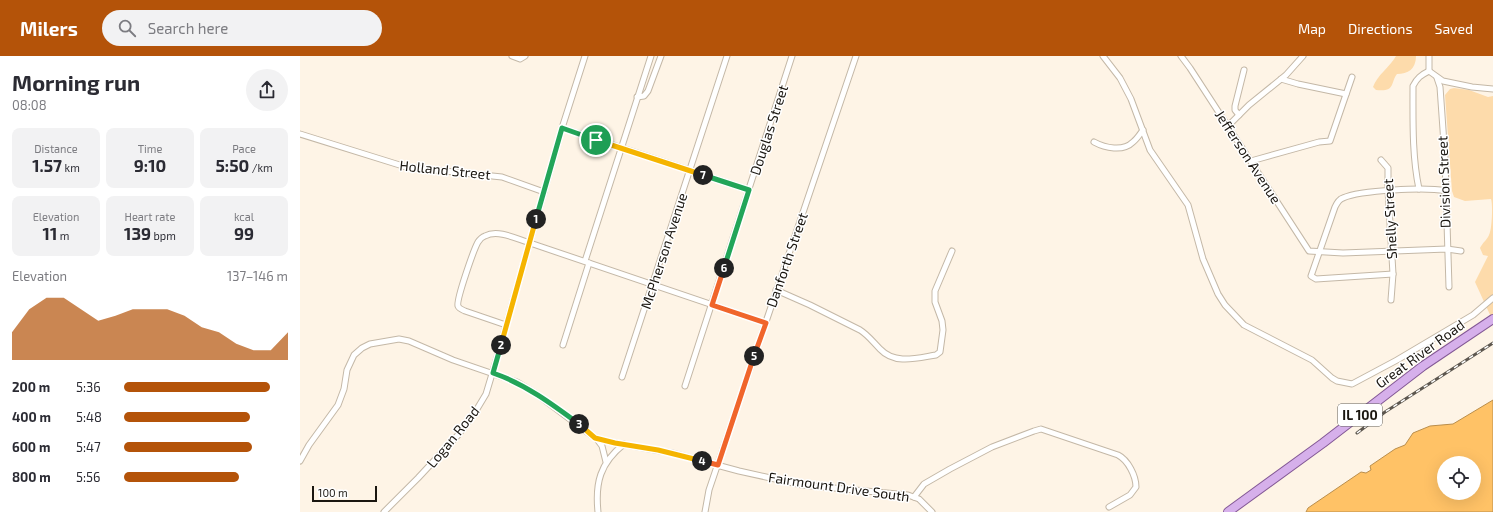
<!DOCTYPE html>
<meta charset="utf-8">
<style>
:root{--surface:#fff;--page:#f2f2f3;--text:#2b2b33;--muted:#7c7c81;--accent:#b45309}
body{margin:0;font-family:"Exo 2",sans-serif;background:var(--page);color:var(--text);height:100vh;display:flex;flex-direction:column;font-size:15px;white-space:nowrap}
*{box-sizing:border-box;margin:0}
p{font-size:13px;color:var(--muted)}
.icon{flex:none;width:22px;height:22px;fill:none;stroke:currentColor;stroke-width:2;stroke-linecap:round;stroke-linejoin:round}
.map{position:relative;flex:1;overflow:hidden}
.side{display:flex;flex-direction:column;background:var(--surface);width:300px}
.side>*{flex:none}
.tools{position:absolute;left:1137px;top:400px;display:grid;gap:8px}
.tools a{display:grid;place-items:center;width:44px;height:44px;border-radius:50%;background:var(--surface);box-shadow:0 4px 16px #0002;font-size:20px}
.scale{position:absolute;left:12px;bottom:10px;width:65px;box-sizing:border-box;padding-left:4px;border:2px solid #1a1610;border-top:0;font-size:11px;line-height:14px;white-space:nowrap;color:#1a1610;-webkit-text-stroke:3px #fff;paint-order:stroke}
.pin{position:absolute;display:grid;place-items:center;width:34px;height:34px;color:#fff;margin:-17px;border:2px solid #fff;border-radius:50%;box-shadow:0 1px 4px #0007}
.km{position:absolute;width:20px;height:20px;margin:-10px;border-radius:50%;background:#222;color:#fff;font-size:11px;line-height:20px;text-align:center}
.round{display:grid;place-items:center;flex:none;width:42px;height:42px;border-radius:21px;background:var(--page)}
.head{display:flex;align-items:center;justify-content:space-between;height:68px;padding:0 12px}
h1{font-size:22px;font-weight:700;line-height:30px}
.metrics{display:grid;grid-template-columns:repeat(3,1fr);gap:6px;height:68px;padding:4px 12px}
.metrics div{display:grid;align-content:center;border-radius:8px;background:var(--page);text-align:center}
.metrics b{font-size:17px;font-weight:700}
.metrics small{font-size:11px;font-weight:400}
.metrics p{font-size:11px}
.chart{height:112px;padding:8px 12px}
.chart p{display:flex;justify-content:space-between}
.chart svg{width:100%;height:72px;margin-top:4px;fill:var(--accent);opacity:.7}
ul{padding:0 12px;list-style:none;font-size:13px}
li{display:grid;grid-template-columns:64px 48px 1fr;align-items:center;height:30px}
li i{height:10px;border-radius:5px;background:var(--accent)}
header{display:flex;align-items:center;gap:24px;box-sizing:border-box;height:56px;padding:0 20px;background:var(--accent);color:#fff}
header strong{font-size:19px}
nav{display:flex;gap:22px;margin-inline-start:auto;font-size:14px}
.search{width:280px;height:36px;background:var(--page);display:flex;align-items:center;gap:10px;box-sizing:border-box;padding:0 14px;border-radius:22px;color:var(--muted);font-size:15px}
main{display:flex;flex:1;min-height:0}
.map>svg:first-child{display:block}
.green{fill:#fddbab}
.water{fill:#ffc266;stroke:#ba8e4c;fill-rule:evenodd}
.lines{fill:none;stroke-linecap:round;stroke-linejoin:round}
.street-casing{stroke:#c4b8a7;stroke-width:7}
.primary-casing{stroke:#835895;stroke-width:10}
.street{stroke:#fff;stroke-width:5}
.primary{stroke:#d6b0eb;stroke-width:8}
.rail-casing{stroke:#5d574f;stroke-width:3}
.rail{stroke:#fff;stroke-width:1.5;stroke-dasharray:4.5;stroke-linecap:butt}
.split-1-casing{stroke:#fff;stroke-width:8}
.split-2-casing{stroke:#fff;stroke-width:8}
.split-3-casing{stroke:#fff;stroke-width:8}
.split-4-casing{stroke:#fff;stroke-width:8}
.split-5-casing{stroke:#fff;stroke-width:8}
.split-6-casing{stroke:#fff;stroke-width:8}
.split-7-casing{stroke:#fff;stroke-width:8}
.split-8-casing{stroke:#fff;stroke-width:8}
.split-1{stroke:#22a559;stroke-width:5}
.split-2{stroke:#f5b400;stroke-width:5}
.split-3{stroke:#22a559;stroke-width:5}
.split-4{stroke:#f5b400;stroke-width:5}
.split-5{stroke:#f0652b;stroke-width:5}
.split-6{stroke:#f0652b;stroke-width:5}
.split-7{stroke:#22a559;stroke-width:5}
.split-8{stroke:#f5b400;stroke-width:5}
.labels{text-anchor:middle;stroke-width:3;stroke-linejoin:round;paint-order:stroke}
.shield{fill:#fff;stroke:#5f5c58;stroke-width:1}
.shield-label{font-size:13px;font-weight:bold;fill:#1a1610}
.street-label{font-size:14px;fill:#1a1610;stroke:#fff}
</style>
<header>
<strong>Milers</strong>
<div class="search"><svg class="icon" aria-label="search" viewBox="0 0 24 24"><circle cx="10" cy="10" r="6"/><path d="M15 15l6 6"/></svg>Search here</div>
<nav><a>Map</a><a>Directions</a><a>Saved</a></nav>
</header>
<main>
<section class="side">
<div class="head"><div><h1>Morning run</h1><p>08:08</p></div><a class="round"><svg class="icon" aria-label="share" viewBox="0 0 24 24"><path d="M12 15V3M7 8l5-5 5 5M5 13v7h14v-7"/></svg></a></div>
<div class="metrics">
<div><p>Distance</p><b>1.57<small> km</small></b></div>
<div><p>Time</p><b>9:10</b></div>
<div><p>Pace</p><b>5:50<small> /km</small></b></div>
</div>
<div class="metrics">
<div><p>Elevation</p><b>11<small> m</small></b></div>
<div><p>Heart rate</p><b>139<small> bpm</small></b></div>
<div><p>kcal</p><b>99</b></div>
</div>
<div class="chart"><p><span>Elevation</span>137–146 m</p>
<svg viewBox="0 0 160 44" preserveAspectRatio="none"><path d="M0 44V27L10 13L20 6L30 6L40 13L50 20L60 17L70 13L80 13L90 13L100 17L110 24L120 27L130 34L140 38L150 38L160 27V44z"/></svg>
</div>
<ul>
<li><b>200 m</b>5:36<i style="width:89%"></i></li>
<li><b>400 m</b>5:48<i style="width:77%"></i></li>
<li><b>600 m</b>5:47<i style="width:78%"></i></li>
<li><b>800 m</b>5:56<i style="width:70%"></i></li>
</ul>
</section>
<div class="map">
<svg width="1193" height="456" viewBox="0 0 1193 456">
<rect width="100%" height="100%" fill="#fef4e6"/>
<!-- green -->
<g class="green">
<path d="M1096,0H1116C1116,13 1108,18 1097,18C1090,27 1096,36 1076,34L1073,31C1077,19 1090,11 1096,0Z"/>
<path d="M1154,32L1169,34L1188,41L1193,40V260L1191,261L1175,226L1188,200L1183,199L1180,192C1183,186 1187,184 1189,179C1192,174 1193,148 1191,143L1165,145L1154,141L1152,135L1145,39L1150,33Z"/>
</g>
<!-- water -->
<path class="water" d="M1193,344V456H1006L1008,452L1061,416L1066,417L1071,414L1070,410L1095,393L1105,389L1113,377L1130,370L1153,368ZM1144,407H1174V437H1144Z"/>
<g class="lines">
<!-- street casing -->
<g class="street-casing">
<g id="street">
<path d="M212,0L220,3L225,0"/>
<path d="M803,0L820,22L831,43L850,94L888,149L903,203L918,238L925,249L944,269L1012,304L1032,322L1037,325L1052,328L1097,304L1173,259L1193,242"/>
<path d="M881,0L890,12L1009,195L1043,197L1147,193L1161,195"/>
<path d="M1129,15V0"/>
<path d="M1137,22L1140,31L1145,102L1149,231"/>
<path d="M981,23L998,28L1046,38"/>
<path d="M337,41L344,40L348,35L361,0"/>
<path d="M939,59L935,54V50L944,14"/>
<path d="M928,70L949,49L986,19L1003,0"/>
<path d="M262,72L449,134"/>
<path d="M0,78L106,111L202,121L244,136"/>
<path d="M794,86C805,92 823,96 833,86C837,83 840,78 843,74"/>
<path d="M1081,104L1088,112V134L1093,218L1091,244"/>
<path d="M951,105L1019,86L1030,85L1052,21"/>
<path d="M1119,133C1112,100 1113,64 1113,30C1117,22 1121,19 1129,15L1143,25L1172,31L1193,33"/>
<path d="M285,205L351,0"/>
<path d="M1093,218L1016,223L1011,220L1035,151C1037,147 1039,143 1043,142C1060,134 1127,131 1145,135"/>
<path d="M476,234L510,249L560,274C568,279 573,286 580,293C595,309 617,302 636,299L640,296L643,274L642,265L635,246V235L652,195"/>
<path d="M206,269L165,255C163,254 159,253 158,250C156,244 174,193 178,186C180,183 182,181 185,180C198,173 217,183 230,187L466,267"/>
<path d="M263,289L289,207"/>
<path d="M322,321L427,0"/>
<path d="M385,330L492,0"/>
<path d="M296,382L302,390L306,406"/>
<path d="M0,405L9,389L38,349L44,333L47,314L54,299L62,292L70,288L99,283L109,285L153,304L217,326L235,337L295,382L315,387L372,397L439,415L502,429L608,439L619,443L632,456"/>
<path d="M614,441L624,428L650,413L692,391L734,375L741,373L818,399C828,404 836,420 836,431L830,439L809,451"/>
<path d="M84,456L118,422L159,378L177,353L186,338L198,298L262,72L285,0"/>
<path d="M298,456C295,427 300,407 324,388"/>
<path d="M405,456L409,434L556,0"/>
</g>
</g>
<!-- primary casing -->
<g class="primary-casing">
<path id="primary" d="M928,456L1023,387L1123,310L1193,263"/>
</g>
<!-- street -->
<use href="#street" class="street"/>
<!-- primary -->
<use href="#primary" class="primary"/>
<!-- rail casing -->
<g class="rail-casing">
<path id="rail" d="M1057,377L1085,356L1193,287"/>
</g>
<!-- rail -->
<use href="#rail" class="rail"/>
</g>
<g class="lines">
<!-- split-1 casing -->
<g class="split-1-casing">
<path id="split-1" d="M236,163L262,72L296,84"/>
</g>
<!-- split-2 casing -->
<g class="split-2-casing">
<path id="split-2" d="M201,289L236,163"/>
</g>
<!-- split-3 casing -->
<g class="split-3-casing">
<path id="split-3" d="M201,289L193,317C225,328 252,348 279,368"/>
</g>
<!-- split-4 casing -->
<g class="split-4-casing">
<path id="split-4" d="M279,368L295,382L315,387L358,394L402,405"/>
</g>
<!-- split-5 casing -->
<g class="split-5-casing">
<path id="split-5" d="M402,405L418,409L454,300"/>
</g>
<!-- split-6 casing -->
<g class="split-6-casing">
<path id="split-6" d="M424,212L412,249L466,267L454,300"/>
</g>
<!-- split-7 casing -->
<g class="split-7-casing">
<path id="split-7" d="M403,119L449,134L424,212"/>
</g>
<!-- split-8 casing -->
<g class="split-8-casing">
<path id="split-8" d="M296,84L403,119"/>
</g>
<!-- split-1 -->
<use href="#split-1" class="split-1"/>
<!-- split-2 -->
<use href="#split-2" class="split-2"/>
<!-- split-3 -->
<use href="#split-3" class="split-3"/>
<!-- split-4 -->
<use href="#split-4" class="split-4"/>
<!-- split-5 -->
<use href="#split-5" class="split-5"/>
<!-- split-6 -->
<use href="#split-6" class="split-6"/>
<!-- split-7 -->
<use href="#split-7" class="split-7"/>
<!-- split-8 -->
<use href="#split-8" class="split-8"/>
</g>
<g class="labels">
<!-- shield labels -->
<rect class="shield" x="1038" y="348" width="44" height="22" rx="3"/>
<g class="shield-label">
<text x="1060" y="364">IL 100</text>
</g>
<!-- street labels -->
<g class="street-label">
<text transform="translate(469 74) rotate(-72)" y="5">Douglas Street</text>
<text transform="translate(948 101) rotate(57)" y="5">Jefferson Avenue</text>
<text transform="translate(145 114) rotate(6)" y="5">Holland Street</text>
<text transform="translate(1144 126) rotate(-92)" y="5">Division Street</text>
<text transform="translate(1090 163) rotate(-93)" y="5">Shelly Street</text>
<text transform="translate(364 195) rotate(-72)" y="5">McPherson Avenue</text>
<text transform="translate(487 204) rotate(-71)" y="5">Danforth Street</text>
<text transform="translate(1120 298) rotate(-36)" y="5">Great River Road</text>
<text transform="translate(153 381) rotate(-51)" y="5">Logan Road</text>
<text transform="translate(539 431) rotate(8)" y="5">Fairmount Drive South</text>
</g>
</g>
</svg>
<div class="tools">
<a><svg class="icon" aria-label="locate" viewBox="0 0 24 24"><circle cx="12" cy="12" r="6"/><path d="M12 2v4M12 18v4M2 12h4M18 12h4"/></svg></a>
</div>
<div class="scale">100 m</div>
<div class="pin" style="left:296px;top:84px;background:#1e9e55"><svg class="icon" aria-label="arrive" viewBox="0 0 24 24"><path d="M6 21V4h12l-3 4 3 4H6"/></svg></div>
<b class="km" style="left:236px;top:163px">1</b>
<b class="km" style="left:201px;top:289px">2</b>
<b class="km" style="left:279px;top:368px">3</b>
<b class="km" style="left:402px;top:405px">4</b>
<b class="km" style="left:454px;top:300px">5</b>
<b class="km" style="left:424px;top:212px">6</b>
<b class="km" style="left:403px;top:119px">7</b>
</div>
</main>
